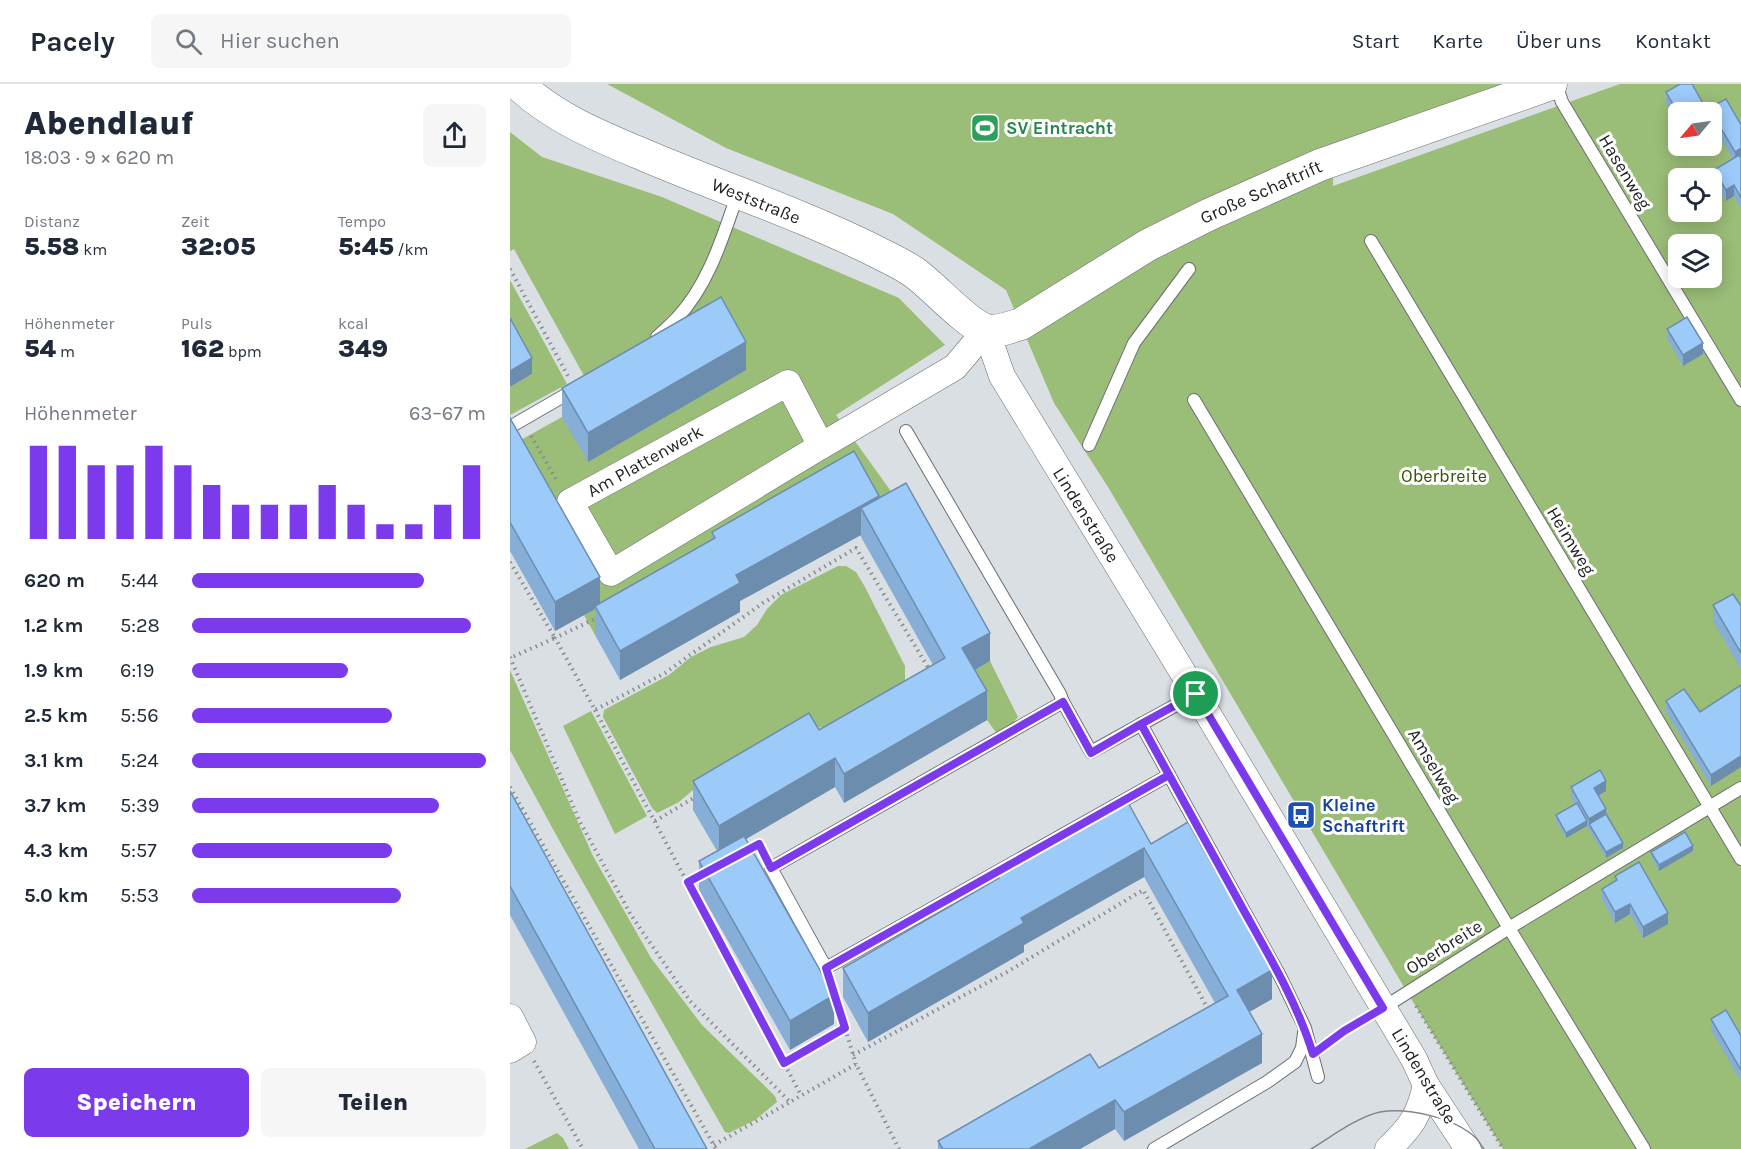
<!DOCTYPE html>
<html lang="de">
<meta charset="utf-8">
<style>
:root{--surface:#fff;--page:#f6f6f7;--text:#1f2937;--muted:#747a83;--line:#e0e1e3;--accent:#7c3aed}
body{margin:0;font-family:Karla,sans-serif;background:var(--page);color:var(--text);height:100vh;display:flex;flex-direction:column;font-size:22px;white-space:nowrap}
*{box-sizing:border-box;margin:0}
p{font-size:20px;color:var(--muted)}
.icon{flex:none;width:33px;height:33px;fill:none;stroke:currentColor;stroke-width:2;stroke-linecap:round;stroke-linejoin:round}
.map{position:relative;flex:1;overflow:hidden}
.panel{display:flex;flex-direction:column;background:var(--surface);width:510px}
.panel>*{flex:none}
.needle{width:39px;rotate:241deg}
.controls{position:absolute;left:1158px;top:18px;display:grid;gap:12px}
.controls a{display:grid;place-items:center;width:54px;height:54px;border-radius:9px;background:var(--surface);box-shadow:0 3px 15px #0003;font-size:30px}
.pin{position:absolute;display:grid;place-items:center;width:51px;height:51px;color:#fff;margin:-26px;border:3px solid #fff;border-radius:50%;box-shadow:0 2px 6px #0007}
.round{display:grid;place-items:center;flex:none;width:63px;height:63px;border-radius:9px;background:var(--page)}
.headline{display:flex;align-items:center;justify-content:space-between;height:102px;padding:0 24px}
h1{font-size:33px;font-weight:800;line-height:45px}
.metrics{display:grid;grid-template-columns:repeat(3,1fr);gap:9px;height:102px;padding:6px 24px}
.metrics div{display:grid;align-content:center}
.metrics b{font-size:26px;font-weight:800}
.metrics small{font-size:16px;font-weight:400}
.metrics p{font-size:16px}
.chart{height:168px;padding:12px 24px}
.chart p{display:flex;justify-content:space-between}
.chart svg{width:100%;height:108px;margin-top:6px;stroke:var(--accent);stroke-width:6}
.primary-button{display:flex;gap:12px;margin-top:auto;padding:12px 24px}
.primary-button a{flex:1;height:69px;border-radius:9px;background:var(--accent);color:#fff;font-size:24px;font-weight:800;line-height:69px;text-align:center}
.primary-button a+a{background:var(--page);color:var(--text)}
ul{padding:0 24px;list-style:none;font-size:20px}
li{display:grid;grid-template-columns:96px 72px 1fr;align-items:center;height:45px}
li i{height:15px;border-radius:8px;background:var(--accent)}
header{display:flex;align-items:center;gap:36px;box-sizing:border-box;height:84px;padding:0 30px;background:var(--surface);border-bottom:2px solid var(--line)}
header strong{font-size:28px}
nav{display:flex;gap:33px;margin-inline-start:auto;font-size:21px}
.search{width:420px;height:54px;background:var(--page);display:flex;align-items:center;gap:15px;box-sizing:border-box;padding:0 21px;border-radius:9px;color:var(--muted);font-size:22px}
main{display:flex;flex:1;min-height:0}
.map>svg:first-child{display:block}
.green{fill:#9abd78;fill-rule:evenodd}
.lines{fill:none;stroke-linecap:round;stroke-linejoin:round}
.service-casing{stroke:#6a6f73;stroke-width:14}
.minor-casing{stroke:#6a6f73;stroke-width:27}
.tertiary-casing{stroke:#6a6f73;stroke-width:33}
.path{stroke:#888b8f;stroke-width:4;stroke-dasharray:1.5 4.5;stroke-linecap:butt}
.service{stroke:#fff;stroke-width:12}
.minor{stroke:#fff;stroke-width:26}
.tertiary{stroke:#fff;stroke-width:32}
.tram{stroke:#828589;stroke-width:1.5}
.wall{fill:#86aed6}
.shaded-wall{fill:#6d8dae}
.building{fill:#9ccaf9;stroke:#6d8dae;stroke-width:1.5}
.route-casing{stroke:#fff;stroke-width:12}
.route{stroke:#7c3aed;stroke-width:8}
.labels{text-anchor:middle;stroke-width:6;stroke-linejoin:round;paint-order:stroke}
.leisure-label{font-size:18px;font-weight:bold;fill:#27864d;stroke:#fff;text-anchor:start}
.street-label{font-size:18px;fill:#1d1f21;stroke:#fff}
.park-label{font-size:18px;fill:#335204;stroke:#fff}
.transit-label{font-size:18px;font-weight:bold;fill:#164399;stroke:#fff;text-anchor:start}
</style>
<header>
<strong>Pacely</strong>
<div class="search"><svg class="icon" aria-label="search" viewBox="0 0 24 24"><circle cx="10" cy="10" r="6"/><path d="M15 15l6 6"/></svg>Hier suchen</div>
<nav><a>Start</a><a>Karte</a><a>Über uns</a><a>Kontakt</a></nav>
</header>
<main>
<section class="panel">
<div class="headline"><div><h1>Abendlauf</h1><p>18:03 · 9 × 620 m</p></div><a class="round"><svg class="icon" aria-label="share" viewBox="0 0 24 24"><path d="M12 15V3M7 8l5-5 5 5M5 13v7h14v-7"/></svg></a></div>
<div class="metrics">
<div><p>Distanz</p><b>5.58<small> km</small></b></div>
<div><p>Zeit</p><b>32:05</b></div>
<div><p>Tempo</p><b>5:45<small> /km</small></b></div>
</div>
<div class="metrics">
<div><p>Höhenmeter</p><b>54<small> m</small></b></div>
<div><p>Puls</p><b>162<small> bpm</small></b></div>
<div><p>kcal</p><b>349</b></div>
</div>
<div class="chart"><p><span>Höhenmeter</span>63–67 m</p>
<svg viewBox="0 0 160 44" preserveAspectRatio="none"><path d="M5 44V6M15 44V6M25 44V14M35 44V14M45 44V6M55 44V14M65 44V22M75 44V30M85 44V30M95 44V30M105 44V22M115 44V30M125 44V38M135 44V38M145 44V30M155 44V14"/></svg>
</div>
<ul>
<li><b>620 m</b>5:44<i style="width:79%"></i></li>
<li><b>1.2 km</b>5:28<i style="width:95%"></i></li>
<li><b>1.9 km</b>6:19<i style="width:53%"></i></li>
<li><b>2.5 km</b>5:56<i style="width:68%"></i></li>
<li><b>3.1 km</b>5:24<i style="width:100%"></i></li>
<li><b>3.7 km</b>5:39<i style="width:84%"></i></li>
<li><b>4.3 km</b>5:57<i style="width:68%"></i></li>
<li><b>5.0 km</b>5:53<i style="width:71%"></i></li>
</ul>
<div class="primary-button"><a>Speichern</a><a>Teilen</a></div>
</section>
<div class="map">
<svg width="1231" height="1065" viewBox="0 0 1231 1065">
<rect width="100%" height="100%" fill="#dadfe4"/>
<!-- green -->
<g class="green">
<path d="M97,0H993L823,61V102L1110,0H1231V1065H993L897,908L598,403L544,319L496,206L383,130L216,64ZM1168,28H1202V62H1168ZM1168,94H1202V128H1168ZM1168,160H1202V194H1168Z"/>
<path d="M0,48L32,73L152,113L389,214L435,261L326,331L396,428L205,483L85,551L74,531L0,362L52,333L78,299L4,165L0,167Z"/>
<path d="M0,196L57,300L0,331V303L22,290L0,250Z"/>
<path d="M328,482H336L346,488L355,503L395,582V599L316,643L293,645L183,706L169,718L147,729L142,724L93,633L94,626L159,591L181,573L201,563L234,553L247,541L257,525L271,511Z"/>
<path d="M480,577L508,633L490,654L477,636L452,593Z"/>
<path d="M0,586L83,772L141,874L192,941L265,1012L267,1018L245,1036L219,1049L215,1048L50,758L0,666Z"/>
<path d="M81,627L137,732L105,750L53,642Z"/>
<path d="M47,1049L53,1054L59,1065H15Z"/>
</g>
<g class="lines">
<!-- service casing -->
<g class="service-casing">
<g id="service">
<path d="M1046,0L1052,18L1231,316"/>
<path d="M861,157L1231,775"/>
<path d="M147,253C153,247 161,241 167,234C199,200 213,152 228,109"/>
<path d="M684,316L999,844L1134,1065"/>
<path d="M0,343L64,306"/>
<path d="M396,347L550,610L553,618"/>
<path d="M579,361L624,259L679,185"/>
<path d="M631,640L771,894L795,944L808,993"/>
<path d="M659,691L316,884L261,784L553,618L581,668L686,610"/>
<path d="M873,924L999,844L1231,704"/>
<path d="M644,1065L757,998L785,978L792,964L794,949"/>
</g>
</g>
<!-- minor casing -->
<g class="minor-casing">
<g id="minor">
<path d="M476,246L492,292L686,610L904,975L916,1001L958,1065"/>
<path d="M278,299L311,362L101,489L60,418Z"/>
<path d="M311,362L445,283L476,246"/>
<path d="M0,933L13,958L0,966"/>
<path d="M878,1065C901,1043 909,1032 916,1001"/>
</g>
</g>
<!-- tertiary casing -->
<g class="tertiary-casing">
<path id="tertiary" d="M8,0C44,34 89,52 134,71C209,103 288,129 361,165C376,173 391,179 405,189C422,201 458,241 476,246C486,249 501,243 511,240L638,161L698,131L810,81L1041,0"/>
</g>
<!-- path -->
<g class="path">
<path d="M0,185L58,292"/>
<path d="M21,352L47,397"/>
<path d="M0,478L45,554L0,574"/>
<path d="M89,533L45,554L85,626L155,589L253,519L346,464L419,585"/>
<path d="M0,573L69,736L121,831L180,917L280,1018L346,980L389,1065"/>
<path d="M85,626L291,1011"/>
<path d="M0,703L206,1065"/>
<path d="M145,737L187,712"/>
<path d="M237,766L249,760L253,768"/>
<path d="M178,798L193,790"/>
<path d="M321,899L346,980"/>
<path d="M906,922L993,1065"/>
<path d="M816,961L855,935"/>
<path d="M343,971L497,888L633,806L699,927"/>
<path d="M24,977L73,1065"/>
<path d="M275,979L335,944"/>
<path d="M204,1061L280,1018"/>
</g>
<!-- service -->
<use href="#service" class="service"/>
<!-- minor -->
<use href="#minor" class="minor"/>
<!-- tertiary -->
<use href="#tertiary" class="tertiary"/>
<!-- tram -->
<path class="tram" d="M801,1065C821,1053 847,1033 870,1028C898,1023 945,1034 966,1054C969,1057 971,1062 974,1065"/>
</g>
<!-- wall -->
<g class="wall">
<path d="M1156,8L1195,28H1168V40L1156,19Z"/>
<path d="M1199,24L1231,41V125L1224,112L1216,117L1204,97V86L1223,75L1202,39V28H1199Z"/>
<path d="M1157,245L1193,270L1173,282L1157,255Z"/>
<path d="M236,286L78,378L52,333V304Z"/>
<path d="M0,334L90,519L202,456V448L369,414L480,577L465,586L477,636L334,719L325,703L236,755L324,940L280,966L189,806V777L207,767L183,726V697L309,646L423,581L351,453V451L230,517V528L110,596L85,551V525L45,547L0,467Z"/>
<path d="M1203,521L1231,522V585L1203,537Z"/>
<path d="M1231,601L1201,702L1156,628V617L1190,628Z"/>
<path d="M1061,703L1096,707L1089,712L1113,764L1096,774L1077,742L1056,754L1046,737V731L1065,720L1061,714Z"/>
<path d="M0,707L197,1065H129L0,831Z"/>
<path d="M641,760L762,915L739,928L752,979L614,1057L605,1045L570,1065H428V1057L589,984L705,919L634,793L514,861V868L358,958L333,913V884L486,796V789Z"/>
<path d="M1183,767L1149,787L1141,773V768Z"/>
<path d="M1105,792L1158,840L1133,854L1120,830L1105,839L1092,816V805L1105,798Z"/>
<path d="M1201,935L1231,952V997L1201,946Z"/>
</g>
<!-- shaded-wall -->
<g class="shaded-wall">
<path d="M1195,23V28H1185Z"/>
<path d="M1231,64V75L1225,79V68Z"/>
<path d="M1224,101V112L1216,117V106Z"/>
<path d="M236,258V286L78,378V349Z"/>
<path d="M1193,259V270L1173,282V271Z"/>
<path d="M22,274V290L0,303V287Z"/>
<path d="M369,412V441L351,424V451L230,517V528L110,596V567L226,491Z"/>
<path d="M90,493V522H85V525L45,547V518Z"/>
<path d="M480,549V577L452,593V564Z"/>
<path d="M477,607V636L334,719V690Z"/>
<path d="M1231,672V683L1201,702V691Z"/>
<path d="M325,674V703L209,771V742Z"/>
<path d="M1096,697V707L1084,714V704Z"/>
<path d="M1096,725V736L1079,740V735Z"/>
<path d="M1077,737V742L1056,754V749Z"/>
<path d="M1113,759V764L1096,774V768Z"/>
<path d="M1183,762V767L1149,787V781Z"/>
<path d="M634,764V793L514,861V868L358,958V929L511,834Z"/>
<path d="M1120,820V830L1105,839V828Z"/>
<path d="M1158,829V840L1133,854V843Z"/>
<path d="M762,886V915L727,935V906Z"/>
<path d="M324,911V940L280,966V937Z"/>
<path d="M752,950V979L614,1057V1028Z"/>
<path d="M605,1016V1045L570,1065H519Z"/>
</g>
<!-- building -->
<g class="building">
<path d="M1170,0H1182L1195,23L1185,28L1168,29L1156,8Z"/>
<path d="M1216,15L1231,41V64L1225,68L1199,24Z"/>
<path d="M1229,71L1231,74V114L1224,101L1216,106L1204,86Z"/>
<path d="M211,213L236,258L78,349L52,304Z"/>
<path d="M1177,233L1193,259L1173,271L1157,245Z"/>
<path d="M0,234L22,274L0,287Z"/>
<path d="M0,334L90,493L45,518L0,438Z"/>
<path d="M344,367L369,412L226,491L230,499L110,567L85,522L205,454L202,448Z"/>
<path d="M396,399L480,549L452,564L477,607L334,690L325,674L209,742L183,697L299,629L309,646L435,574L351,424Z"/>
<path d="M1223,510L1231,522V569L1203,521Z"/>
<path d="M1231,601V672L1201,691L1156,617L1174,605L1190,628Z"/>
<path d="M1090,686L1096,697L1084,704L1096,725L1079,735L1061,703Z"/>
<path d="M0,707L197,1065H145L0,802Z"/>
<path d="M616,715L641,760L678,738L762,886L727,906L752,950L614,1028L605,1016L519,1065H433L428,1057L580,970L589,984L718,912L634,764L511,834L514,839L358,929L333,884L489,794L486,789Z"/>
<path d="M1067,719L1077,737L1056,749L1046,731Z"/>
<path d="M1096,730L1113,759L1096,768L1079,740Z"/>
<path d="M1175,748L1183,762L1149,781L1141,768Z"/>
<path d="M234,752L324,911L280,937L189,777Z"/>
<path d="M1129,778L1158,829L1133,843L1120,820L1105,828L1092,805L1107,796L1105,792Z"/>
<path d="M1216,926L1231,952V986L1201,935Z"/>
</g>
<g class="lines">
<!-- route casing -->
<g class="route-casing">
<path id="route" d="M686,610L631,640L659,691L316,884L335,944L274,979L178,798L249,760L261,784L553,618L581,669L631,640C665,702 699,764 733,825C759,872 787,918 803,970L834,947L873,924L686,610"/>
</g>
<!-- route -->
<use href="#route" class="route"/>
</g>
<!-- icons -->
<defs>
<g id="stadium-square" transform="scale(1.5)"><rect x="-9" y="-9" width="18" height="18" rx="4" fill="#2e9e5b" stroke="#fff"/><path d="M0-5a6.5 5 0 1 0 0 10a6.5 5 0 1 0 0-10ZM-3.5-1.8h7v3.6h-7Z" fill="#fff"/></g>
<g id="bus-square" transform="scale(1.5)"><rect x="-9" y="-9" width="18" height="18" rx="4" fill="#1a4fb4" stroke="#fff"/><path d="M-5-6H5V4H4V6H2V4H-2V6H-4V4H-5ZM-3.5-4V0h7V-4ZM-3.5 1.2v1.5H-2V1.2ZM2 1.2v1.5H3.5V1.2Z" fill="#fff"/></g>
</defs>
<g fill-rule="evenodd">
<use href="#stadium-square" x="475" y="44"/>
<use href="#bus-square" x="791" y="731"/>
</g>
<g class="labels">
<!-- leisure labels -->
<g class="leisure-label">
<text x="496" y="50">SV Eintracht</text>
</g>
<!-- street labels -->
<g class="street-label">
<text transform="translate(1115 88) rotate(59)" y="6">Hasenweg</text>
<text transform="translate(751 108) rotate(-24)" y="6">Große Schaftrift</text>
<text transform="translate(246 117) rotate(22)" y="6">Weststraße</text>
<text transform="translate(135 377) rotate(-29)" y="6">Am Plattenwerk</text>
<text transform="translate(576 431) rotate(58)" y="6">Lindenstraße</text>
<text transform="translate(1061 457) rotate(59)" y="6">Heimweg</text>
<text transform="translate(924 682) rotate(59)" y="6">Amselweg</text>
<text transform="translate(934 863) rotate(-32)" y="6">Oberbreite</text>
<text transform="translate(914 992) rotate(59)" y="6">Lindenstraße</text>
</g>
<!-- park labels -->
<g class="park-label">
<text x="934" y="398">Oberbreite</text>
</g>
<!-- transit labels -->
<g class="transit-label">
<text x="812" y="727">Kleine<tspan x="812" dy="21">Schaftrift</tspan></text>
</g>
</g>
</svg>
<div class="controls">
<a><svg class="needle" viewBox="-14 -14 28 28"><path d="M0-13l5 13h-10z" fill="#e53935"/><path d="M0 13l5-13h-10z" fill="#747a83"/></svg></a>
<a><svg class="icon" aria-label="locate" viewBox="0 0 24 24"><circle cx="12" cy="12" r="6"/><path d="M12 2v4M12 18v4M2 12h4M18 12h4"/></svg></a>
<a><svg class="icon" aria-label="layers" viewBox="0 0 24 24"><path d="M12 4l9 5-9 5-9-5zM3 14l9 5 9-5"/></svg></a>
</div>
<div class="pin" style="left:686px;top:610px;background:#1e9e55"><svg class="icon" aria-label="arrive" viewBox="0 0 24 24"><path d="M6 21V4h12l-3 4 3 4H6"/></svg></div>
</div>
</main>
